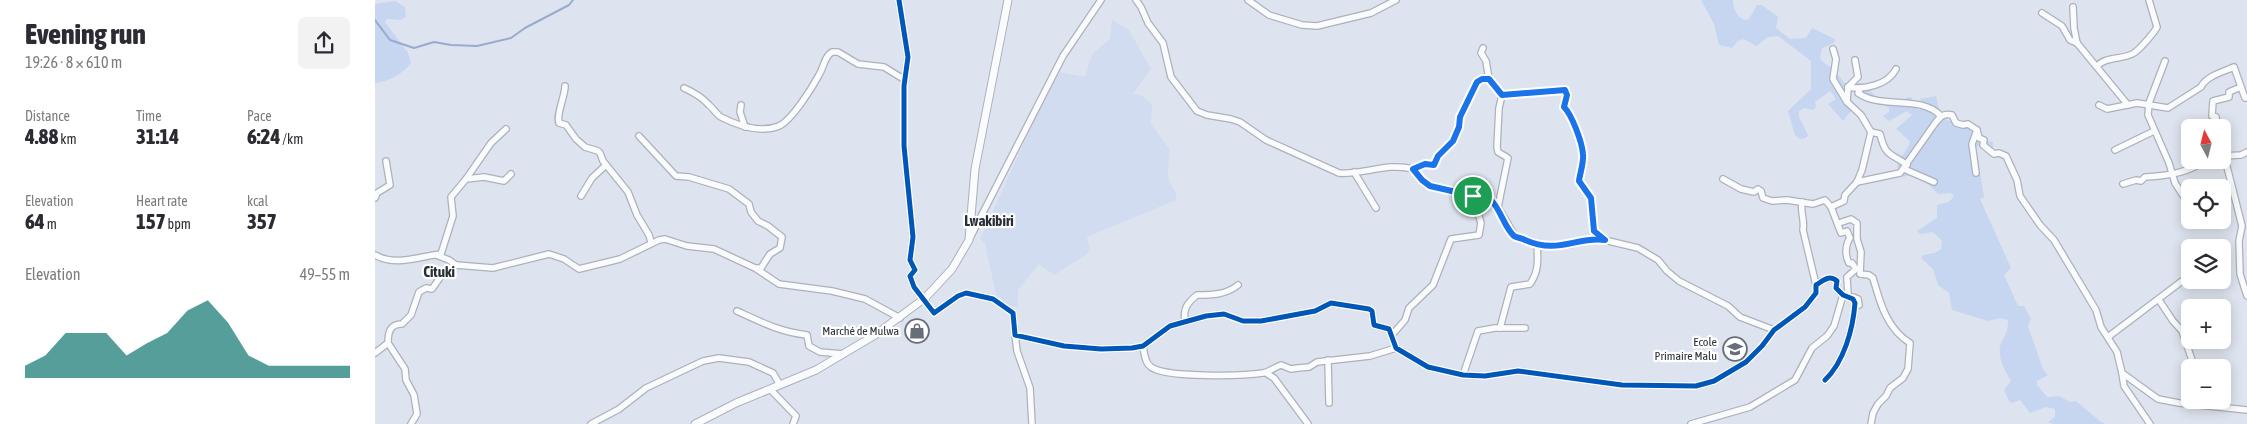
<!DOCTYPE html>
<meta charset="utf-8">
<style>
:root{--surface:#fff;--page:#f2f2f3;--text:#2b2b33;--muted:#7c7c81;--accent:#0f766e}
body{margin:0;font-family:"Asap Condensed",sans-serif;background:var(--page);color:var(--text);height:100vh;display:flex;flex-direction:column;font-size:19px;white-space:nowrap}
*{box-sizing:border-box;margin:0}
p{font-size:16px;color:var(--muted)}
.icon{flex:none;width:28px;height:28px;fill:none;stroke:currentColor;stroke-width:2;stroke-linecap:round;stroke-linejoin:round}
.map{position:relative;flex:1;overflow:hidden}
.side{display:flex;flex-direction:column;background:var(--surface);width:375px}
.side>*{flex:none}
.needle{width:32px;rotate:353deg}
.buttons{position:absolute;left:1806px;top:119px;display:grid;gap:10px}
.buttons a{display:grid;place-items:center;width:50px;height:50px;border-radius:8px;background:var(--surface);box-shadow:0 2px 12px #0003;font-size:25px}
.pin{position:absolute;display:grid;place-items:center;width:42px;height:42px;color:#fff;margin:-21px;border:2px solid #fff;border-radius:50%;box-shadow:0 1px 5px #0007}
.round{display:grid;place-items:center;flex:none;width:52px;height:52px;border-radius:8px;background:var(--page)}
.summary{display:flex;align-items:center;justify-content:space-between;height:85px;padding:0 25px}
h1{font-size:28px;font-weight:800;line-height:38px}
.stats{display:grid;grid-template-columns:repeat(3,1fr);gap:8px;height:85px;padding:5px 25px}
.stats div{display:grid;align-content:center}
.stats b{font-size:21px;font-weight:800}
.stats small{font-size:14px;font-weight:400}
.stats p{font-size:14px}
.chart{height:140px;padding:10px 25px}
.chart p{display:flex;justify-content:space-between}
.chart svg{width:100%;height:90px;margin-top:5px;fill:var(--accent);opacity:.7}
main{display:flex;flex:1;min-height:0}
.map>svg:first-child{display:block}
.built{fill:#d1dcf0}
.green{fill:#c6d5f0}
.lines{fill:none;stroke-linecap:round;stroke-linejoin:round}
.stream{stroke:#98abce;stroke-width:2}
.minor-casing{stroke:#acb1ba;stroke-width:8}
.tertiary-casing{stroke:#acb1ba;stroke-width:9}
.minor{stroke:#fafbfd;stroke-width:5.5}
.tertiary{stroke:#fafbfd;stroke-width:7}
.cycleway-casing{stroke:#fff;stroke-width:8}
.cycleway{stroke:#0057b8;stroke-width:5}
.route-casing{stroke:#fff;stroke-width:10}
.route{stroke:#1a73e8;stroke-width:6}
.labels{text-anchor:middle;stroke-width:4.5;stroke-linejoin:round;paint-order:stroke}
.poi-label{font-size:12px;fill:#292e36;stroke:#fff;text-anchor:end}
.quarter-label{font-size:15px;font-weight:bold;fill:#292e36;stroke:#fff}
</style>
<main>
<section class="side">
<div class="summary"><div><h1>Evening run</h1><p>19:26 · 8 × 610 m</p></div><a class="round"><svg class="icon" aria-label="share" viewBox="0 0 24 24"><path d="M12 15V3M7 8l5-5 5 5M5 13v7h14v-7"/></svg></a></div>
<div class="stats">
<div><p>Distance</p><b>4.88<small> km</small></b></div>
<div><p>Time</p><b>31:14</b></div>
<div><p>Pace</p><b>6:24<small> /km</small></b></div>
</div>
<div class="stats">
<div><p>Elevation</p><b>64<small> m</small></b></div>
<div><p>Heart rate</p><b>157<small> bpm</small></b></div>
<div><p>kcal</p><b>357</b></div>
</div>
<div class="chart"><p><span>Elevation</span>49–55 m</p>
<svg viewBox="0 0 160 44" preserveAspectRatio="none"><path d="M0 44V38L10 33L20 22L30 22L40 22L50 33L60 27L70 22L80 11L90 6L100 17L110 33L120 38L130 38L140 38L150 38L160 38V44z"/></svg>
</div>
</section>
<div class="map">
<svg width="1872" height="424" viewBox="0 0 1872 424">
<rect width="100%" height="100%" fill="#dee4ef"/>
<!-- built -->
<path class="built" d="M737,20L754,30L776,69L758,94L767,96L777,104L776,124L795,150L793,170L794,182L801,193V200L712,237L715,249L712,254L679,275L664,264L643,290V307L635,306L621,295L610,243L605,239L669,99L685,72L710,77L717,54L735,39Z"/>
<!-- green -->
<g class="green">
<path d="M1326,0H1358C1358,9 1362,17 1370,20L1374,19L1382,5H1387L1403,17L1401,28L1415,39L1431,38L1437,28L1460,39L1459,43L1447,48L1445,58L1448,62L1458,69L1470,83H1488L1502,98L1525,102L1533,97H1536L1543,110L1549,108L1545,99L1561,96L1565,113L1572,120L1595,129L1602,139L1618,142V148L1601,146L1609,197L1605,199L1636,268L1629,275L1643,306H1649L1656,319L1653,326L1668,369L1673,375L1662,381V385L1672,397L1684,396L1695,402L1701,401L1726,422L1731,424H1678L1673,422L1680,417V409L1671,407L1655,413L1645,400L1637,403L1634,401L1629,390L1636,381C1630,371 1623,359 1625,347C1628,335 1633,337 1633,320L1625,318L1613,321L1577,310L1574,293L1563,285L1558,269L1546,258L1548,255L1560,253L1566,249L1567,241L1558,232L1545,234L1542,231L1562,218V205L1574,202L1579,196L1576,193L1563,194L1552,183L1536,175L1527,177L1522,166C1525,155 1533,151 1535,141L1521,129L1537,115L1532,111L1514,121L1508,116L1514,112V108C1502,100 1490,96 1480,86L1475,90L1476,101L1480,106L1468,121L1453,104L1461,99L1455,91L1440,102L1441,107L1438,110L1429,108L1424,111V117L1433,135L1431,138L1425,139L1420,135L1413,111L1436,89V61L1403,36L1393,37L1381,46L1369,39L1363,41L1357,48L1344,45L1339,24Z"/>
<path d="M20,1L30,7L31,17L25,20L12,19L10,22L33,53L36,63C26,75 15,81 0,83V4Z"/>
</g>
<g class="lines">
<!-- stream -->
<path class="stream" d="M0,20L15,40L39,48L59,42L76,45L102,46L136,38L150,28L194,5L198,0"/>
<!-- minor casing -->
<g class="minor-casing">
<g id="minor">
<path d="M524,0L533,57L529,86V146L538,237L535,260L540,270L535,276L539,287L559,313L583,296L591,293L618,299L638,313L640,335L689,346L726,349L757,348L768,346L795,326L831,316L849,314L868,321H886L940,311L956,303L994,309L997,311L999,325L1014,329L1021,348L1053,367L1088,375L1110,376L1143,371L1247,385L1321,386L1339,381L1371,362L1387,346L1399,330L1430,307L1441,293V285C1448,281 1454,274 1462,281L1461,288L1468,295L1478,299L1480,303C1478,329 1469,362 1450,380"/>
<path d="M761,0L766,7L773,23L788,43L796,77L822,111L832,115L856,119L865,122L891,140L964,173C988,175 1013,162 1038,169L1047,180L1055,186L1115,201L1123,207L1140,236L1170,246L1194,245L1221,238L1263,248L1283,260L1292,271L1304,281L1353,306L1365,317L1399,330"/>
<path d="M873,0L894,15L927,25L942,26L996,13L1021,0"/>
<path d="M1698,7L1699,28L1702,43L1753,105"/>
<path d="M1667,13L1687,26L1695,40L1702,43"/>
<path d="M1108,48L1106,53L1111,61L1114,79"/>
<path d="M1790,61L1774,103L1773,115L1794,163L1800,183L1809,197L1815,201"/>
<path d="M1722,66C1731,56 1748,60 1759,53C1764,50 1779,33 1782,27L1774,0"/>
<path d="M190,86C190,97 181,114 184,123L191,125L201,139L210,147L223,151L225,153L228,161L253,192L262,215L274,235L276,242"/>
<path d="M1473,87C1489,90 1513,85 1521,69"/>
<path d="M309,88C318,92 327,97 334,105C339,109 342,116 348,118C364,126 386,133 404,126C417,120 437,88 444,75C449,67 449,57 457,52H463L483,64L509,67L530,80"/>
<path d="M1485,89L1483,93C1507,110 1545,94 1566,116"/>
<path d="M1127,95L1190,90L1192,95L1189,107C1197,115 1207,141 1208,154C1209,162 1205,173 1204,181L1216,198L1219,231L1228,238"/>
<path d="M1472,102L1473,87L1483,77L1480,60"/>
<path d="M366,105L365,112L370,127"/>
<path d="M1724,105L1732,109L1762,103L1793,108L1826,87C1831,76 1848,72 1859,67L1870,98H1872"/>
<path d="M1842,128L1841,117L1837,116L1838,101L1854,97V92L1866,87"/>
<path d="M1602,130L1604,138L1609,140L1608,145L1619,154L1624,153L1631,156L1642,180L1645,196L1665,225L1679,240L1721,310L1726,327L1742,352L1747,373L1749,386L1775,424"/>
<path d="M1496,132L1505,134C1511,158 1515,152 1532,165"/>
<path d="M264,136L301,176L314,177L354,189L374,204L376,212L383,221L393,226L407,237L405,248L395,254L386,268H382"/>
<path d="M1740,150L1779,131"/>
<path d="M1849,155L1867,226L1864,241L1865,274L1872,296"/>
<path d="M1848,156L1866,155L1872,152"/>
<path d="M1038,169L1050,164L1059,165L1063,156L1078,141L1084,127L1085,117L1102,82L1107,79H1114L1127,95L1124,108L1122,147L1123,152L1133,158L1123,207"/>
<path d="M1529,169L1559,182"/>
<path d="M979,172L1001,208"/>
<path d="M91,179L116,143L131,129"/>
<path d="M1348,179L1366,189L1379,192L1383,189L1386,191L1388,198L1397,201L1412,200L1438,204L1450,200L1456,207L1466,233L1472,231L1475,238C1470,245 1470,256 1474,263H1477L1481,269L1472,277L1473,295L1483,299L1484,305L1480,303"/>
<path d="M1482,182L1525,173L1561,122C1566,116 1569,113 1577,115L1581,123L1588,125L1593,124L1602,130L1597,144L1601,173"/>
<path d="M1748,184L1761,180L1766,181L1770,177C1789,176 1807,174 1825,164V160"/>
<path d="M206,196L217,178L231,165"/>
<path d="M0,198L2,193L15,185L11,161"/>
<path d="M1427,202C1425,212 1430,220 1428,230L1441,285"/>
<path d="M1456,207L1469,201L1470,195L1482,182L1487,170L1496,132L1486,115L1472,102L1458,79L1461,59L1458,49"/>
<path d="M1464,223L1476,219L1482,223V239L1486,252L1485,274L1494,275L1498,278C1505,303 1512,329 1535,343L1533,369L1528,378L1515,388L1511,396L1503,404L1498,413L1496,424"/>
<path d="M595,238L688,56L726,0"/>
<path d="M0,255C21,267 45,256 66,254L78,216L76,197L91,179L109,177L129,181L136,174"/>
<path d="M61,255L74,260L81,265"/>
<path d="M1784,300L1798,321L1807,331L1817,360L1822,368"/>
<path d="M362,311C386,322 405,332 432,335L434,346L445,352L468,354"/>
<path d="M810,321C808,309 812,303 822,295C836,295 851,295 863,285"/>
<path d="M1125,328L1136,287L1155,284C1164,271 1163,260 1162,244"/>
<path d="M640,335L642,351L655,388L657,424"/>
<path d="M1017,335L1030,320L1034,308L1058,285L1076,239L1104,235L1106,223L1098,196"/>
<path d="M1733,337L1811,278"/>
<path d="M13,343L30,369L31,380L39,395L42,414L36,424"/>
<path d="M768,346C769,353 770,363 776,367C790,378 869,376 888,373C894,372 900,367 906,365L916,369L923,368L934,367L942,362L995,356L1021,348"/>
<path d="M0,353L13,343C13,332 15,324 27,324L36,315L44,292L51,288L57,289L69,272L81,265L118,268L174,254L189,259L204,269L245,259L284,240L290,239L312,246L339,249L380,268L404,284L457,291L490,299L525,318"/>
<path d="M953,360L954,403"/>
<path d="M891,373L899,378L933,424"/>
<path d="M1747,373L1783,399L1804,403L1872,410"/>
<path d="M1088,375L1103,331L1120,328H1150"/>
<path d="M395,389L421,416L418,424"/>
<path d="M216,424L244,409L271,388L328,361L344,358L374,362L398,373L405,385"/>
<path d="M1316,424L1375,407L1420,380L1437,348L1452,336L1459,326L1468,295"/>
</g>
</g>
<!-- tertiary casing -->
<g class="tertiary-casing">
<path id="tertiary" d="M320,424L361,403L441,370L500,335L550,298L577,269L594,240L600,169L633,0"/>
</g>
<!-- minor -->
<use href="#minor" class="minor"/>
<!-- tertiary -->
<use href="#tertiary" class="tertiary"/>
<!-- cycleway casing -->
<g class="cycleway-casing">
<path id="cycleway" d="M524,0L533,57L529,86V146L538,237L535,260L540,270L535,276L539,287L559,313L583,296L591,293L618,299L638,313L640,335L689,346L726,349L757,348L768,346L795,326L831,316L849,314L868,321H886L940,311L956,303L994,309L997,311L999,325L1014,329L1021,348L1053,367L1088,375L1110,376L1143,371L1247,385L1321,386L1339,381L1371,362L1387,346L1399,330L1430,307L1441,293V285C1448,281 1454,274 1462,281L1461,288L1468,295L1478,299L1480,303C1478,329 1469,362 1450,380"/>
</g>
<!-- cycleway -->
<use href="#cycleway" class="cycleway"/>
</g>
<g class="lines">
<!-- route casing -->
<g class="route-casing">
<path id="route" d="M1107,79H1114L1127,95L1190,90L1192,95L1189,107C1197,115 1207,142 1208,154C1209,162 1205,173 1204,181L1216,198L1219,231L1230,240C1202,236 1183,255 1150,240C1147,238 1142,238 1139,236C1129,227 1126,210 1116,200L1055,186L1047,180L1038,169L1050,164L1059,165L1063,156L1078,141L1084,127L1085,117L1102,82Z"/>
</g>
<!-- route -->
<use href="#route" class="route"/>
</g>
<!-- icons -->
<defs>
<g id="shop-ring" transform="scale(1.25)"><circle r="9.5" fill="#fff" stroke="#686e77" stroke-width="1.5"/><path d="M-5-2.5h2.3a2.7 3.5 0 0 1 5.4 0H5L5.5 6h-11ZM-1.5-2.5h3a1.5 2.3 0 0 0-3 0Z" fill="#686e77"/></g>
<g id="school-ring" transform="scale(1.25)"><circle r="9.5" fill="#fff" stroke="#686e77" stroke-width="1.5"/><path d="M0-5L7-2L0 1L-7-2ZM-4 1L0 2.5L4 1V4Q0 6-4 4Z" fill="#686e77"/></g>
</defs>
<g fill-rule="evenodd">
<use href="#shop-ring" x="542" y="331"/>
<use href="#school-ring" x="1360" y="349"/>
</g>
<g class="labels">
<!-- poi labels -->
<g class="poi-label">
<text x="524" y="335">Marché de Mulwa</text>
<text x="1342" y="346">Ecole<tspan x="1342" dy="14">Primaire Malu</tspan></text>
</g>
<!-- quarter labels -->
<g class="quarter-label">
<text x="614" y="226">Lwakibiri</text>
<text x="64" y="277">Cituki</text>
</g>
</g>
</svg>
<div class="buttons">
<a><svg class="needle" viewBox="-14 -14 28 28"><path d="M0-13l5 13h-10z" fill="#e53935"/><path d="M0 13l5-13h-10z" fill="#7c7c81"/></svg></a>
<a><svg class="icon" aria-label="locate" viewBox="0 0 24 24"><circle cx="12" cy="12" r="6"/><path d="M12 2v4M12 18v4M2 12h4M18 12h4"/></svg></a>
<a><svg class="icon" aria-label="layers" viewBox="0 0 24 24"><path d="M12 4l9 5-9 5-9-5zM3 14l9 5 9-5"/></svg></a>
<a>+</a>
<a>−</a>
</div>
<div class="pin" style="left:1098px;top:196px;background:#1e9e55"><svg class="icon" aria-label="arrive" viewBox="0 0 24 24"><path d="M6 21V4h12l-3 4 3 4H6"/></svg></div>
</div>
</main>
